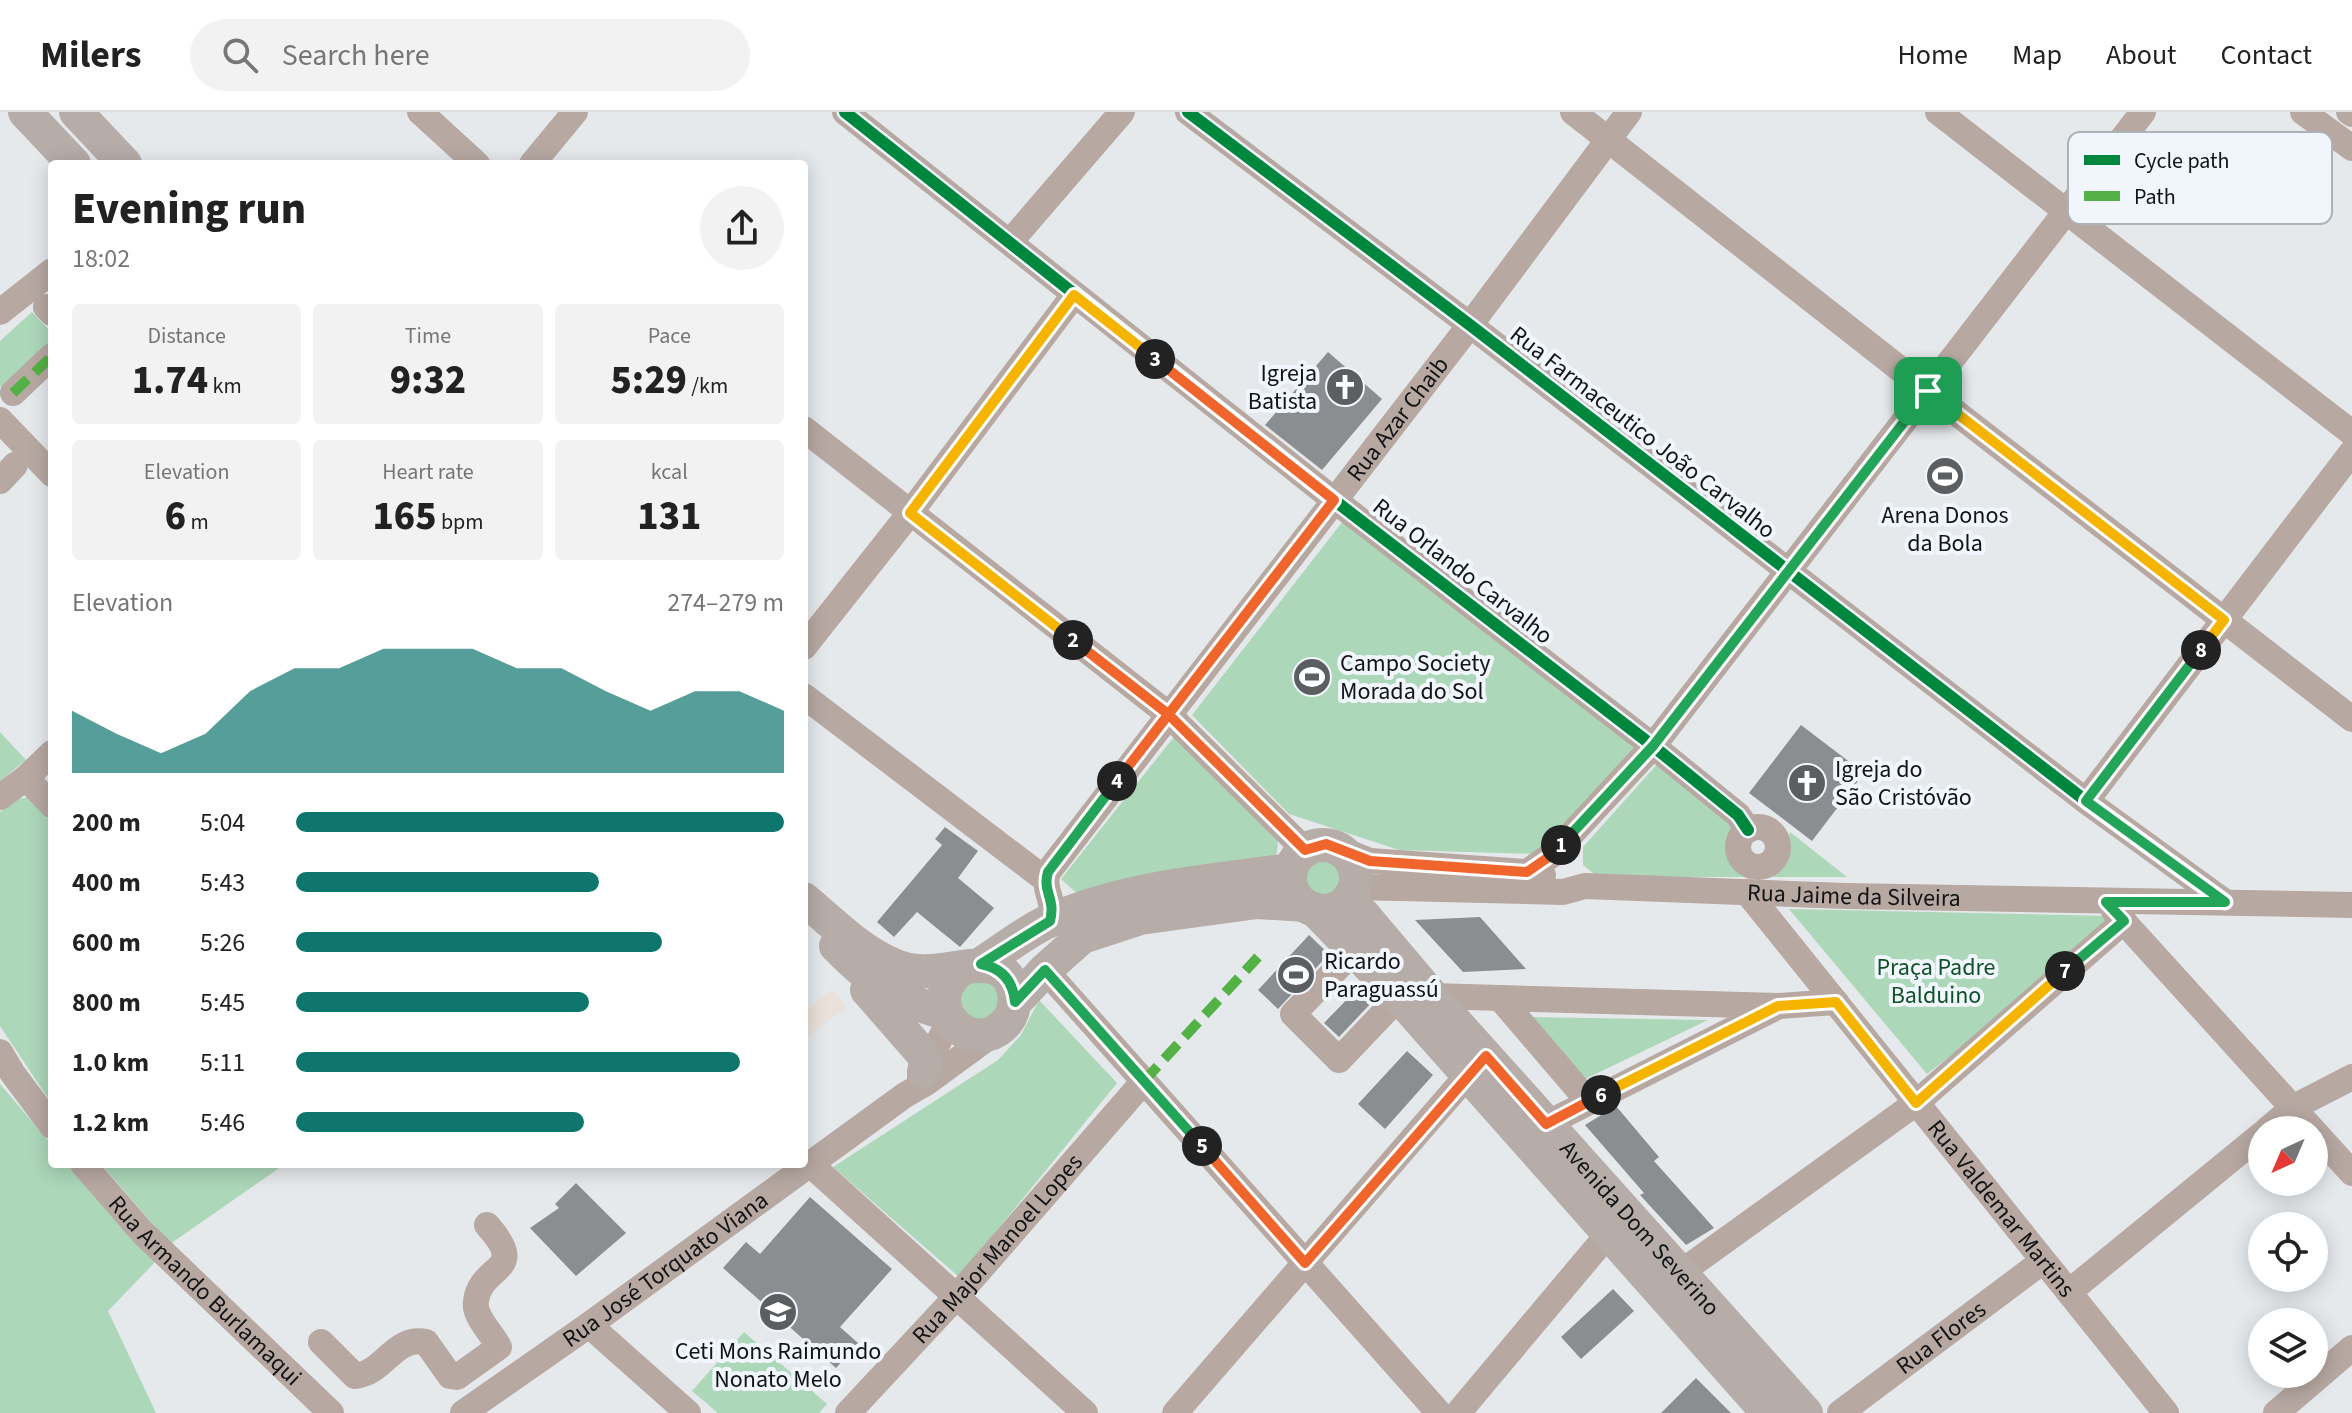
<!DOCTYPE html>
<meta charset="utf-8">
<style>
:root{--surface:#fff;--page:#f2f2f2;--text:#222;--muted:#767676;--line:#e0e0e0;--accent:#0f766e}
body{margin:0;font-family:"Source Sans 3",sans-serif;background:var(--page);color:var(--text);height:100vh;display:flex;flex-direction:column;font-size:30px;white-space:nowrap}
*{box-sizing:border-box;margin:0}
p{font-size:26px;color:var(--muted)}
.icon{flex:none;width:44px;height:44px;fill:none;stroke:currentColor;stroke-width:2;stroke-linecap:round;stroke-linejoin:round}
.map{position:relative;flex:1;overflow:hidden}
.panel{position:absolute;left:48px;top:48px;width:760px;height:1008px;display:flex;flex-direction:column;background:var(--surface);border-radius:8px;box-shadow:0 4px 20px #0003}
.panel>*{flex:none}
.needle{width:52px;rotate:224deg}
.controls{position:absolute;left:2248px;top:1004px;display:grid;gap:16px}
.controls a{display:grid;place-items:center;width:80px;height:80px;border-radius:50%;background:var(--surface);box-shadow:0 4px 20px #0003;font-size:40px}
.pin{position:absolute;display:grid;place-items:center;width:68px;height:68px;color:#fff;margin:-34px;border-radius:16px;box-shadow:0 4px 12px #0006}
.km{position:absolute;width:40px;height:40px;margin:-20px;border-radius:50%;background:#222;color:#fff;font-size:22px;line-height:40px;text-align:center}
.round{display:grid;place-items:center;flex:none;width:84px;height:84px;border-radius:42px;background:var(--page)}
.summary{display:flex;align-items:center;justify-content:space-between;height:136px;padding:0 24px}
h1{font-size:44px;font-weight:800;line-height:60px}
.stats{display:grid;grid-template-columns:repeat(3,1fr);gap:12px;height:136px;padding:8px 24px}
.stats div{display:grid;align-content:center;border-radius:8px;background:var(--page);text-align:center}
.stats b{font-size:40px;font-weight:800}
.stats small{font-size:22px;font-weight:400}
.stats p{font-size:22px}
.chart{height:224px;padding:16px 24px}
.chart p{display:flex;justify-content:space-between}
.chart svg{width:100%;height:144px;margin-top:8px;fill:var(--accent);opacity:.7}
ul{padding:0 24px;list-style:none;font-size:26px}
li{display:grid;grid-template-columns:128px 96px 1fr;align-items:center;height:60px}
li i{height:20px;border-radius:10px;background:var(--accent)}
header{display:flex;align-items:center;gap:48px;box-sizing:border-box;height:112px;padding:0 40px;background:var(--surface);border-bottom:2px solid var(--line)}
header strong{font-size:38px}
nav{display:flex;gap:44px;margin-inline-start:auto;font-size:28px}
.search{width:560px;height:72px;background:var(--page);display:flex;align-items:center;gap:20px;box-sizing:border-box;padding:0 28px;border-radius:44px;color:var(--muted);font-size:30px}
.map>svg:first-child{display:block}
.commercial{fill:#eae1da}
.green{fill:#acd7b9}
.building{fill:#8b8e90}
.lines{fill:none;stroke-linecap:round;stroke-linejoin:round}
.minor{stroke:#b7a8a2;stroke-width:26}
.major{stroke:#b6aca8;stroke-width:34}
.quiet{stroke:#54b145;stroke-width:10;stroke-dasharray:20 10;stroke-linecap:butt}
.cycleway-casing{stroke:#f0f6fc;stroke-width:17}
.cycleway{stroke:#00873e;stroke-width:12}
.split-1-casing{stroke:#fff;stroke-width:16}
.split-2-casing{stroke:#fff;stroke-width:16}
.split-3-casing{stroke:#fff;stroke-width:16}
.split-4-casing{stroke:#fff;stroke-width:16}
.split-5-casing{stroke:#fff;stroke-width:16}
.split-6-casing{stroke:#fff;stroke-width:16}
.split-7-casing{stroke:#fff;stroke-width:16}
.split-8-casing{stroke:#fff;stroke-width:16}
.split-9-casing{stroke:#fff;stroke-width:16}
.split-1{stroke:#22a559;stroke-width:10}
.split-2{stroke:#f0652b;stroke-width:10}
.split-3{stroke:#f5b400;stroke-width:10}
.split-4{stroke:#f0652b;stroke-width:10}
.split-5{stroke:#22a559;stroke-width:10}
.split-6{stroke:#f0652b;stroke-width:10}
.split-7{stroke:#f5b400;stroke-width:10}
.split-8{stroke:#22a559;stroke-width:10}
.split-9{stroke:#f5b400;stroke-width:10}
.labels{text-anchor:middle;stroke-width:8;stroke-linejoin:round;paint-order:stroke}
.poi-label{font-size:24px;fill:#121416;stroke:#f0f6fc;text-anchor:start}
.street-label{font-size:24px;fill:#121416;stroke:#f0f6fc}
.park-label{font-size:24px;fill:#105228;stroke:#f0f6fc}
.key{fill:#f0f6fc;stroke:#adb2b7;stroke-width:2}
.key-label{font-size:22px;fill:#121416}
</style>
<header>
<strong>Milers</strong>
<div class="search"><svg class="icon" aria-label="search" viewBox="0 0 24 24"><circle cx="10" cy="10" r="6"/><path d="M15 15l6 6"/></svg>Search here</div>
<nav><a>Home</a><a>Map</a><a>About</a><a>Contact</a></nav>
</header>
<div class="map">
<svg width="2352" height="1301" viewBox="0 0 2352 1301">
<rect width="100%" height="100%" fill="#e6e9ec"/>
<!-- commercial -->
<path class="commercial" d="M833,878L847,896L804,926V899Z"/>
<!-- green -->
<g class="green">
<path d="M32,200L52,221V234L4,278L0,274V229Z"/>
<path d="M1343,409L1638,636L1538,742L1399,738L1289,702L1192,603Z"/>
<path d="M0,620L26,648L0,669Z"/>
<path d="M1177,621L1277,726L1278,733L1276,745L1083,787L1061,767Z"/>
<path d="M1660,649L1736,707C1737,718 1731,728 1733,739C1737,762 1769,770 1783,750C1790,741 1786,730 1790,720L1847,765H1598L1583,753V735Z"/>
<path d="M28,685L52,710V992L0,914V700L13,689Z"/>
<path d="M1318,741C1357,740 1354,783 1326,790C1305,780 1296,779 1302,753Z"/>
<path d="M1789,797L2111,804L2003,903L1927,962Z"/>
<path d="M976,864L1000,876L998,903L971,910L956,882Z"/>
<path d="M1039,888L1117,971L959,1165L833,1055L998,948L1021,923Z"/>
<path d="M1530,905L1708,908L1581,969Z"/>
<path d="M0,972L52,1033V1052H69L158,1147L108,1199L156,1301H0Z"/>
<path d="M101,1052H285L170,1132Z"/>
<path d="M744,1220L827,1292L819,1301H718L692,1279Z"/>
</g>
<!-- building -->
<g class="building">
<path d="M1328,240L1382,287L1322,358L1265,313Z"/>
<path d="M1801,613L1864,661L1812,729L1749,681Z"/>
<path d="M945,715L978,739L958,766L994,796L960,835L917,800L894,825L877,810L942,733L935,727Z"/>
<path d="M1480,805L1526,857L1463,860L1415,808Z"/>
<path d="M1309,823L1329,842L1278,897L1258,878Z"/>
<path d="M1360,874L1374,888L1339,925L1324,911Z"/>
<path d="M1407,939L1433,963L1385,1017L1358,992Z"/>
<path d="M1616,994L1659,1045L1654,1049L1714,1116L1686,1133L1640,1083L1644,1081L1585,1013Z"/>
<path d="M576,1071L626,1121L576,1164L530,1116L559,1096L555,1092Z"/>
<path d="M810,1085L892,1157L840,1215L858,1231L836,1256L723,1156L746,1130L760,1142Z"/>
<path d="M1613,1177L1634,1199L1581,1247L1561,1225Z"/>
<path d="M1696,1266L1731,1301H1661Z"/>
</g>
<g class="lines">
<!-- minor -->
<g class="minor">
<path d="M420,0L477,52"/>
<path d="M845,0L1334,388L1653,634L1738,703L1748,718"/>
<path d="M1188,0L1470,213L2086,689L2225,790"/>
<path d="M1573,0L1928,279L2352,607"/>
<path d="M1938,0L2352,321"/>
<path d="M2303,0L2352,36"/>
<path d="M2349,0L2352,2"/>
<path d="M532,52L575,0"/>
<path d="M1010,130L1122,0"/>
<path d="M46,195L52,201"/>
<path d="M0,200L52,159"/>
<path d="M13,281L52,244"/>
<path d="M0,308L52,362"/>
<path d="M804,317L1168,602L1305,738"/>
<path d="M0,369L15,353"/>
<path d="M804,535L910,401L1074,183"/>
<path d="M804,584L1046,768"/>
<path d="M26,666L52,693"/>
<path d="M0,685L26,666L52,641"/>
<path d="M2086,689L2352,340"/>
<circle cx="1758" cy="735" r="20"/>
<path d="M1340,737L1370,749L1527,760L1543,763"/>
<path d="M1527,760L1553,742L1653,634L2143,0"/>
<path id="s1" d="M1355,775L1563,780L1585,774L1845,784L2352,793"/>
<path id="s2" d="M1747,780L2166,1301"/>
<path d="M2114,799L2352,1061"/>
<path id="s3" d="M1050,809C1056,786 1042,780 1048,760L1470,213L1629,0"/>
<path d="M1355,838L1293,902L1339,948L1399,885"/>
<path d="M1045,858L1439,1301"/>
<path d="M1432,884L1778,894L1836,890"/>
<path d="M1500,886L1589,990"/>
<path d="M0,940L13,962L52,1014"/>
<path d="M920,965L950,908"/>
<path d="M1546,1012L1775,896"/>
<path d="M2267,1018L2294,995L2352,965"/>
<path id="s4" d="M83,1052L143,1121L331,1301"/>
<path d="M810,1052L1085,1301"/>
<path d="M1680,1161L1916,991L2124,809"/>
<path d="M2069,1180L2262,1022"/>
<path d="M589,1213L688,1301"/>
<path d="M321,1230L355,1264C385,1261 393,1224 426,1230L450,1264L457,1265L499,1235C492,1221 473,1204 476,1189C481,1151 530,1161 487,1113"/>
<path id="s5" d="M463,1301L589,1213L905,983L926,971L997,919"/>
<path id="s6" d="M848,1301L957,1184L1144,969"/>
<path d="M1175,1301L1479,950"/>
<path d="M1458,1301L1610,1120"/>
<path id="s7" d="M1840,1301L2043,1149"/>
<path d="M2276,1301L2352,1236"/>
</g>
<!-- major -->
<g class="major">
<path d="M25,0L74,52"/>
<path d="M76,0L125,52"/>
<circle cx="1323" cy="766" r="33"/>
<path id="s8" d="M1349,786L1432,884L1806,1301"/>
<path d="M804,787C833,811 858,838 893,853C904,858 917,860 929,859C957,859 1006,838 1014,880C1016,893 1012,906 1003,914C966,947 915,886 965,855"/>
<path d="M1314,797L1399,885L1768,1301"/>
<path d="M836,834C873,871 894,887 945,901"/>
<path d="M981,852C1003,838 1025,820 1049,809C1124,775 1210,769 1291,758"/>
<path d="M867,878L922,941L926,950L924,960"/>
<path d="M1015,890L1045,858L1082,825L1140,806L1257,790L1305,793"/>
</g>
<!-- quiet -->
<g class="quiet">
<path d="M13,281L52,244"/>
<path d="M1144,969L1258,845"/>
</g>
<!-- cycleway casing -->
<g class="cycleway-casing">
<g id="cycleway">
<path d="M845,0L1334,388L1653,634L1738,703L1748,718"/>
<path d="M1188,0L1470,213L2086,689L2225,790"/>
</g>
</g>
<!-- cycleway -->
<use href="#cycleway" class="cycleway"/>
</g>
<g class="lines">
<!-- split-1 casing -->
<g class="split-1-casing">
<path id="split-1" d="M1561,733L1653,634L1928,279"/>
</g>
<!-- split-2 casing -->
<g class="split-2-casing">
<path id="split-2" d="M1073,528L1168,602L1305,738L1326,732L1370,749L1527,760L1553,742L1561,733"/>
</g>
<!-- split-3 casing -->
<g class="split-3-casing">
<path id="split-3" d="M1073,528L910,401L1074,183L1155,247"/>
</g>
<!-- split-4 casing -->
<g class="split-4-casing">
<path id="split-4" d="M1117,669L1334,388L1155,247"/>
</g>
<!-- split-5 casing -->
<g class="split-5-casing">
<path id="split-5" d="M1117,669L1048,760C1042,780 1056,786 1050,809L981,852C1002,856 1013,869 1015,890L1045,858L1202,1034"/>
</g>
<!-- split-6 casing -->
<g class="split-6-casing">
<path id="split-6" d="M1202,1034L1305,1151L1486,944L1546,1012L1601,983"/>
</g>
<!-- split-7 casing -->
<g class="split-7-casing">
<path id="split-7" d="M1601,983L1778,894L1836,890L1916,991L2065,859"/>
</g>
<!-- split-8 casing -->
<g class="split-8-casing">
<path id="split-8" d="M2065,859L2124,809L2106,790H2225L2086,689L2201,538"/>
</g>
<!-- split-9 casing -->
<g class="split-9-casing">
<path id="split-9" d="M1928,279L2224,508L2201,538"/>
</g>
<!-- split-1 -->
<use href="#split-1" class="split-1"/>
<!-- split-2 -->
<use href="#split-2" class="split-2"/>
<!-- split-3 -->
<use href="#split-3" class="split-3"/>
<!-- split-4 -->
<use href="#split-4" class="split-4"/>
<!-- split-5 -->
<use href="#split-5" class="split-5"/>
<!-- split-6 -->
<use href="#split-6" class="split-6"/>
<!-- split-7 -->
<use href="#split-7" class="split-7"/>
<!-- split-8 -->
<use href="#split-8" class="split-8"/>
<!-- split-9 -->
<use href="#split-9" class="split-9"/>
</g>
<!-- icons -->
<defs>
<g id="church-disc" transform="scale(2)"><circle r="9.5" fill="#5c5f61" stroke="#f0f6fc"/><path d="M-1.2-6h2.4v3.5h3.3v2.4h-3.3V6h-2.4V-.1h-3.3v-2.4h3.3Z" fill="#fff"/></g>
<g id="stadium-disc" transform="scale(2)"><circle r="9.5" fill="#5c5f61" stroke="#f0f6fc"/><path d="M0-5a6.5 5 0 1 0 0 10a6.5 5 0 1 0 0-10ZM-3.5-1.8h7v3.6h-7Z" fill="#fff"/></g>
<g id="school-disc" transform="scale(2)"><circle r="9.5" fill="#5c5f61" stroke="#f0f6fc"/><path d="M0-5L7-2L0 1L-7-2ZM-4 1L0 2.5L4 1V4Q0 6-4 4Z" fill="#fff"/></g>
</defs>
<g fill-rule="evenodd">
<use href="#church-disc" x="1345" y="275"/>
<use href="#stadium-disc" x="1945" y="364"/>
<use href="#stadium-disc" x="1312" y="565"/>
<use href="#church-disc" x="1807" y="671"/>
<use href="#stadium-disc" x="1296" y="863"/>
<use href="#school-disc" x="778" y="1200"/>
</g>
<g class="labels">
<!-- poi labels -->
<g class="poi-label">
<text x="1317" y="269" text-anchor="end">Igreja<tspan x="1317" dy="28">Batista</tspan></text>
<text x="1945" y="411" text-anchor="middle">Arena Donos<tspan x="1945" dy="28">da Bola</tspan></text>
<text x="1340" y="559">Campo Society<tspan x="1340" dy="28">Morada do Sol</tspan></text>
<text x="1835" y="665">Igreja do<tspan x="1835" dy="28">São Cristóvão</tspan></text>
<text x="1324" y="857">Ricardo<tspan x="1324" dy="28">Paraguassú</tspan></text>
<text x="778" y="1247" text-anchor="middle">Ceti Mons Raimundo<tspan x="778" dy="28">Nonato Melo</tspan></text>
</g>
<!-- street labels -->
<g class="street-label">
<text dy="8" stroke="none"><textPath href="#s3" startOffset="622">Rua Azar Chaib</textPath></text>
<text transform="translate(1643 320) rotate(38)" y="8">Rua Farmaceutico João Carvalho</text>
<text transform="translate(1463 459) rotate(38)" y="8">Rua Orlando Carvalho</text>
<text dy="8" stroke="none"><textPath href="#s1" startOffset="500">Rua Jaime da Silveira</textPath></text>
<text dy="8" stroke="none"><textPath href="#s2" startOffset="406">Rua Valdemar Martins</textPath></text>
<text dy="8" stroke="none"><textPath href="#s8" startOffset="440">Avenida Dom Severino</textPath></text>
<text dy="8" stroke="none"><textPath href="#s6" startOffset="222">Rua Major Manoel Lopes</textPath></text>
<text dy="8" stroke="none"><textPath href="#s5" startOffset="248">Rua José Torquato Viana</textPath></text>
<text dy="8" stroke="none"><textPath href="#s4" startOffset="176">Rua Armando Burlamaqui</textPath></text>
<text dy="8" stroke="none"><textPath href="#s7" startOffset="126">Rua Flores</textPath></text>
</g>
<!-- park labels -->
<g class="park-label">
<text x="1936" y="863">Praça Padre<tspan x="1936" dy="28">Balduino</tspan></text>
</g>
</g>
<!-- legend -->
<rect x="2068" y="20" width="264" height="92" rx="12" class="key"/>
<rect x="2084" y="43" width="36" height="10" fill="#00873e"/>
<rect x="2084" y="79" width="36" height="10" fill="#54b145"/>
<g class="key-label">
<text x="2134" y="56">Cycle path</text>
<text x="2134" y="92">Path</text>
</g>
</svg>
<div class="controls">
<a><svg class="needle" viewBox="-14 -14 28 28"><path d="M0-13l5 13h-10z" fill="#e53935"/><path d="M0 13l5-13h-10z" fill="#767676"/></svg></a>
<a><svg class="icon" aria-label="locate" viewBox="0 0 24 24"><circle cx="12" cy="12" r="6"/><path d="M12 2v4M12 18v4M2 12h4M18 12h4"/></svg></a>
<a><svg class="icon" aria-label="layers" viewBox="0 0 24 24"><path d="M12 4l9 5-9 5-9-5zM3 14l9 5 9-5"/></svg></a>
</div>
<div class="pin" style="left:1928px;top:279px;background:#1e9e55"><svg class="icon" aria-label="arrive" viewBox="0 0 24 24"><path d="M6 21V4h12l-3 4 3 4H6"/></svg></div>
<b class="km" style="left:1561px;top:733px">1</b>
<b class="km" style="left:1073px;top:528px">2</b>
<b class="km" style="left:1155px;top:247px">3</b>
<b class="km" style="left:1117px;top:669px">4</b>
<b class="km" style="left:1202px;top:1034px">5</b>
<b class="km" style="left:1601px;top:983px">6</b>
<b class="km" style="left:2065px;top:859px">7</b>
<b class="km" style="left:2201px;top:538px">8</b>
<section class="panel">
<div class="summary"><div><h1>Evening run</h1><p>18:02</p></div><a class="round"><svg class="icon" aria-label="share" viewBox="0 0 24 24"><path d="M12 15V3M7 8l5-5 5 5M5 13v7h14v-7"/></svg></a></div>
<div class="stats">
<div><p>Distance</p><b>1.74<small> km</small></b></div>
<div><p>Time</p><b>9:32</b></div>
<div><p>Pace</p><b>5:29<small> /km</small></b></div>
</div>
<div class="stats">
<div><p>Elevation</p><b>6<small> m</small></b></div>
<div><p>Heart rate</p><b>165<small> bpm</small></b></div>
<div><p>kcal</p><b>131</b></div>
</div>
<div class="chart"><p><span>Elevation</span>274–279 m</p>
<svg viewBox="0 0 160 44" preserveAspectRatio="none"><path d="M0 44V25L10 32L20 38L30 32L40 19L50 12L60 12L70 6L80 6L90 6L100 12L110 12L120 19L130 25L140 19L150 19L160 25V44z"/></svg>
</div>
<ul>
<li><b>200 m</b>5:04<i style="width:100%"></i></li>
<li><b>400 m</b>5:43<i style="width:62%"></i></li>
<li><b>600 m</b>5:26<i style="width:75%"></i></li>
<li><b>800 m</b>5:45<i style="width:60%"></i></li>
<li><b>1.0 km</b>5:11<i style="width:91%"></i></li>
<li><b>1.2 km</b>5:46<i style="width:59%"></i></li>
</ul>
</section>
</div>
